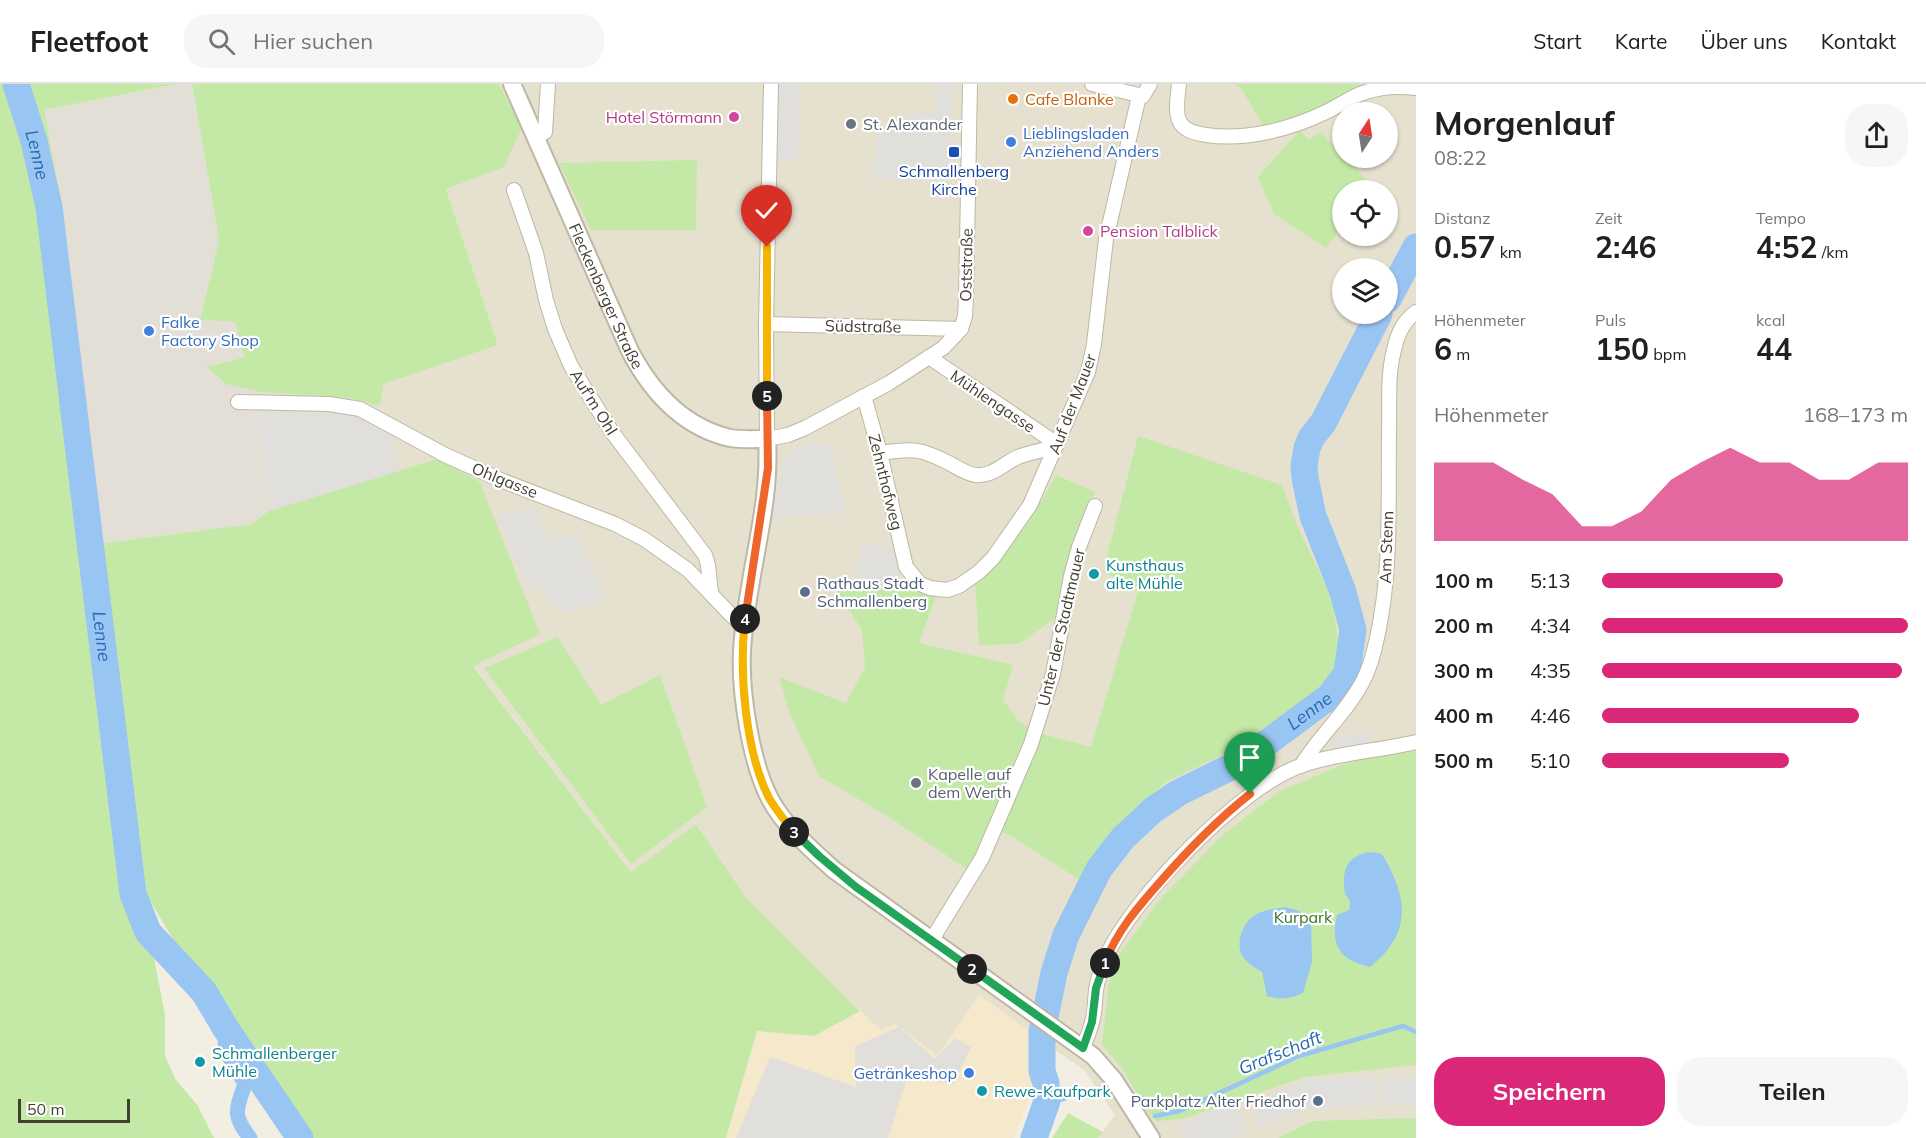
<!DOCTYPE html>
<html lang="de">
<meta charset="utf-8">
<style>
:root{--surface:#fff;--page:#f6f6f6;--text:#202124;--muted:#757577;--line:#e0e0e0;--accent:#db2777}
body{margin:0;font-family:Mulish,sans-serif;background:var(--page);color:var(--text);height:100vh;display:flex;flex-direction:column;font-size:22px;white-space:nowrap}
*{box-sizing:border-box;margin:0}
p{font-size:20px;color:var(--muted)}
.icon{flex:none;width:33px;height:33px;fill:none;stroke:currentColor;stroke-width:2;stroke-linecap:round;stroke-linejoin:round}
.map{position:relative;flex:1;overflow:hidden}
.details{display:flex;flex-direction:column;background:var(--surface);width:510px}
.details>*{flex:none}
.needle{width:39px;rotate:12deg}
.tools{position:absolute;left:1332px;top:18px;display:grid;gap:12px}
.tools a{display:grid;place-items:center;width:66px;height:66px;border-radius:50%;background:var(--surface);box-shadow:0 2px 4px #0004;font-size:30px}
.scale{position:absolute;left:18px;bottom:15px;width:112px;box-sizing:border-box;padding-left:6px;border:3px solid #433e32;border-top:0;font-size:16px;line-height:21px;white-space:nowrap;color:#433e32;-webkit-text-stroke:4px #fff;paint-order:stroke}
.pin{position:absolute;display:grid;place-items:center;width:51px;height:51px;color:#fff;margin:-62px -26px;border-radius:50% 50% 50% 0;rotate:-45deg;box-shadow:0 0 6px #0007}
.pin .icon{rotate:45deg}
.km{position:absolute;width:30px;height:30px;margin:-15px;border-radius:50%;background:#222;color:#fff;font-size:16px;line-height:30px;text-align:center}
.round{display:grid;place-items:center;flex:none;width:63px;height:63px;border-radius:24px;background:var(--page)}
.headline{display:flex;align-items:center;justify-content:space-between;height:102px;padding:0 18px}
h1{font-size:33px;font-weight:700;line-height:45px}
.stats{display:grid;grid-template-columns:repeat(3,1fr);gap:9px;height:102px;padding:6px 18px}
.stats div{display:grid;align-content:center}
.stats b{font-size:30px;font-weight:700}
.stats small{font-size:16px;font-weight:400}
.stats p{font-size:16px}
.chart{height:168px;padding:12px 18px}
.chart p{display:flex;justify-content:space-between}
.chart svg{width:100%;height:108px;margin-top:6px;fill:var(--accent);opacity:.7}
.primary-button{display:flex;gap:12px;margin-top:auto;padding:12px 18px}
.primary-button a{flex:1;height:69px;border-radius:24px;background:var(--accent);color:#fff;font-size:24px;font-weight:700;line-height:69px;text-align:center}
.primary-button a+a{background:var(--page);color:var(--text)}
ul{padding:0 18px;list-style:none;font-size:20px}
li{display:grid;grid-template-columns:96px 72px 1fr;align-items:center;height:45px}
li i{height:15px;border-radius:8px;background:var(--accent)}
header{display:flex;align-items:center;gap:36px;box-sizing:border-box;height:84px;padding:0 30px;background:var(--surface);border-bottom:2px solid var(--line)}
header strong{font-size:28px}
nav{display:flex;gap:33px;margin-inline-start:auto;font-size:21px}
.search{width:420px;height:54px;background:var(--page);display:flex;align-items:center;gap:15px;box-sizing:border-box;padding:0 21px;border-radius:24px;color:var(--muted);font-size:22px}
main{display:flex;flex:1;min-height:0}
.map>svg:first-child{display:block}
.residential{fill:#e6e1cf;fill-rule:evenodd}
.commercial{fill:#f6e8ca}
.industrial{fill:#e3dfd7}
.green{fill:#c4e9a7}
.parking{fill:#e1dfdb}
.water{fill:#99c5f3}
.lines{fill:none;stroke-linecap:round;stroke-linejoin:round}
.stream{stroke:#99c5f3;stroke-width:4.5}
.canal{stroke:#99c5f3;stroke-width:15}
.river{stroke:#99c5f3;stroke-width:27}
.minor-casing{stroke:#bdb7a4;stroke-width:16}
.tertiary-casing{stroke:#bdb7a4;stroke-width:20}
.minor{stroke:#fff;stroke-width:14}
.tertiary{stroke:#fff;stroke-width:16}
.split-1-casing{stroke:#fff;stroke-width:12}
.split-2-casing{stroke:#fff;stroke-width:12}
.split-3-casing{stroke:#fff;stroke-width:12}
.split-4-casing{stroke:#fff;stroke-width:12}
.split-5-casing{stroke:#fff;stroke-width:12}
.split-6-casing{stroke:#fff;stroke-width:12}
.split-1{stroke:#f0652b;stroke-width:8}
.split-2{stroke:#22a559;stroke-width:8}
.split-3{stroke:#22a559;stroke-width:8}
.split-4{stroke:#f5b400;stroke-width:8}
.split-5{stroke:#f0652b;stroke-width:8}
.split-6{stroke:#f5b400;stroke-width:8}
.food-dot{fill:#e8710a;stroke:#fff;stroke-width:2}
.hotel-dot{fill:#d1479c;stroke:#fff;stroke-width:2}
.worship-dot{fill:#6b7280;stroke:#fff;stroke-width:2}
.shop-dot{fill:#3f7fe0;stroke:#fff;stroke-width:2}
.transit-dot{fill:#1a4fb4;stroke:#fff;stroke-width:2}
.culture-dot{fill:#0f9aa8;stroke:#fff;stroke-width:2}
.service-dot{fill:#5c6f8a;stroke:#fff;stroke-width:2}
.labels{text-anchor:middle;stroke-width:4.5;stroke-linejoin:round;paint-order:stroke}
.food-label{font-size:16px;fill:#c56008;stroke:#fff;text-anchor:start}
.hotel-label{font-size:16px;fill:#b23c85;stroke:#fff;text-anchor:end}
.worship-label{font-size:16px;fill:#5b616d;stroke:#fff;text-anchor:start}
.shop-label{font-size:16px;fill:#366cbe;stroke:#fff;text-anchor:start}
.transit-label{font-size:16px;fill:#164399;stroke:#fff}
.street-label{font-size:16px;fill:#433e32;stroke:#fff}
.culture-label{font-size:16px;fill:#0d838f;stroke:#fff;text-anchor:start}
.service-label{font-size:16px;fill:#4e5e75;stroke:#fff;text-anchor:start}
.park-label{font-size:16px;fill:#3a7624;stroke:#fff}
.water-label{font-size:18px;font-style:italic;fill:#2869b2;stroke:#fff}
</style>
<header>
<strong>Fleetfoot</strong>
<div class="search"><svg class="icon" aria-label="search" viewBox="0 0 24 24"><circle cx="10" cy="10" r="6"/><path d="M15 15l6 6"/></svg>Hier suchen</div>
<nav><a>Start</a><a>Karte</a><a>Über uns</a><a>Kontakt</a></nav>
</header>
<main>
<div class="map">
<svg width="1416" height="1054" viewBox="0 0 1416 1054">
<rect width="100%" height="100%" fill="#f2eee1"/>
<!-- residential -->
<path class="residential" d="M499,0H1234L1242,6L1263,42L1416,0V1054H1098L1115,1031L1085,987L979,912L938,972L895,941L881,947L745,812L696,740L632,789L473,581L437,375L399,387L380,322L384,300L498,261L446,105L522,44ZM1342,28H1388V74H1342ZM1342,106H1388V152H1342ZM1342,184H1388V230H1342Z"/>
<!-- commercial -->
<path class="commercial" d="M979,911L1042,956L1027,1021L1013,1054H726L757,947L814,952L860,927L881,946L895,940L938,972Z"/>
<!-- industrial -->
<path class="industrial" d="M177,0H192L219,156L200,236L236,238L244,273L208,283L260,308L349,314L380,322L399,387L268,427L252,440L96,460L75,303L44,26Z"/>
<!-- green -->
<g class="green">
<path d="M0,0H177L44,26L62,124L75,303L96,460L252,440L268,427L437,375L480,398L540,550L473,582L631,788L696,740L745,812L860,927L814,952L757,947L726,1054H303L265,1009L140,800L165,931V972L176,996L198,1022L214,1054H0Z"/>
<path d="M192,0H499L522,44L504,83L446,105L498,261L384,300L380,322L349,314L260,308L226,300L207,283L244,273L235,238L200,236L219,156Z"/>
<path d="M1234,0H1375L1317,27L1263,42L1242,6Z"/>
<path d="M1299,47L1309,55L1321,48L1342,71V74H1345L1377,106H1342V143L1326,164L1274,130L1258,93Z"/>
<path d="M697,76L696,146H591L559,79Z"/>
<path d="M1138,352L1282,401L1297,441L1332,515L1340,570L1338,582L1290,638L1166,698L1113,746L1080,796L1013,753L995,745L967,785L892,735L819,692L789,628L779,593L846,619L865,583L862,546L837,507L903,505L937,510L919,559L1013,581L1003,616L1018,636L1034,648L1091,663L1139,504L1103,488Z"/>
<path d="M1056,391L1095,408L1071,468L1058,532L1019,560L979,561L975,498C1009,468 1035,431 1056,391Z"/>
<path d="M558,553L601,621L660,591L707,723L631,780L484,584Z"/>
<path d="M1416,664V981L1305,993L1183,1035L1157,1037L1148,1028L1121,983L1102,961L1109,898L1119,870L1161,814L1224,750L1278,708L1351,677Z"/>
<path d="M1068,1029L1103,1048L1098,1054H1052Z"/>
<path d="M1416,1034V1054H1278L1312,1037Z"/>
</g>
<!-- parking -->
<g class="parking">
<path d="M771,0H799L798,76H768Z"/>
<path d="M937,0H951L949,98L873,94L877,43H888L889,35L908,36L914,32L913,28H935Z"/>
<path d="M256,324L347,328L387,343L399,387L273,426Z"/>
<path d="M831,360L845,429L769,434L779,398L782,376L798,362Z"/>
<path d="M533,422L550,458L577,450L605,513L567,529L560,528L554,524L542,503L528,507L498,432Z"/>
<path d="M862,460L896,464L903,505L856,501Z"/>
<path d="M1368,647L1371,659L1332,667L1329,656Z"/>
<path d="M899,943L935,975L955,954L971,963L953,1001L908,991L888,1054H736L770,973L856,1003L855,962Z"/>
<path d="M1372,993L1382,1003L1386,1002L1378,993L1416,994V1020L1377,1021L1385,1011L1381,1010L1372,1021L1315,1024L1300,1027L1260,1045L1255,1037V1025L1258,1019L1280,1006L1295,1000L1314,995Z"/>
<path d="M1235,1019L1248,1046L1231,1054H1185L1179,1040Z"/>
</g>
<!-- water -->
<g class="water">
<path d="M1371,768L1382,770C1408,813 1413,849 1370,883C1340,876 1330,862 1337,831L1349,826C1351,819 1350,815 1345,810C1342,786 1345,772 1371,768Z"/>
<path d="M1285,823L1299,827L1311,837L1312,878L1303,909C1290,915 1280,916 1267,912L1262,888C1255,884 1248,880 1243,873C1235,861 1242,841 1252,833C1261,826 1274,825 1285,823Z"/>
</g>
<g class="lines">
<!-- stream -->
<g class="stream">
<path d="M1047,1017L1064,1015"/>
<path d="M1155,1032L1180,1027L1299,972L1403,942L1416,948"/>
</g>
<!-- canal -->
<path class="canal" d="M226,945L225,965L245,1000C236,1026 232,1031 250,1054"/>
<!-- river -->
<g class="river">
<path id="s1" d="M16,0L34,57L49,123L133,810L148,848L204,908L226,945L300,1054"/>
<path d="M1388,215L1416,163"/>
<path id="s2" d="M1034,1054L1047,1017L1046,999L1042,987V948L1054,889L1066,851L1099,785L1123,754L1153,726L1178,709L1241,678L1330,612L1347,589L1353,546L1343,508L1313,432L1305,394L1304,381L1307,364L1311,354L1323,339L1379,230"/>
</g>
<!-- minor casing -->
<g class="minor-casing">
<g id="minor">
<path d="M771,0L766,240L767,355L788,351L805,344L889,299L943,264L961,245L965,232L966,214L970,0"/>
<path d="M1092,0L1143,12L1150,0"/>
<path d="M1179,0C1178,10 1175,27 1179,36C1183,47 1196,49 1206,51C1245,57 1291,45 1326,28C1339,22 1352,12 1366,8C1383,2 1399,2 1416,4"/>
<path d="M535,53L545,48L548,0"/>
<path d="M514,106L536,169L546,216L555,245L571,282L612,348L705,471L708,481L711,509"/>
<path d="M766,240L961,245"/>
<path d="M864,312L880,369L906,483L920,500L930,504L947,506L959,502L979,488L993,474L1030,421L1088,288L1094,260L1106,155L1139,12"/>
<path d="M238,318L329,320L360,325L445,371L503,397L615,440L644,455L688,486L729,529L744,543"/>
<path d="M880,369C913,364 920,364 951,380C958,384 967,390 976,391C992,393 1004,379 1018,373C1031,368 1045,367 1057,360L929,273"/>
<path d="M1301,682C1319,652 1347,628 1363,597C1370,584 1374,568 1377,554C1392,487 1388,416 1389,348C1390,320 1387,293 1394,266C1397,251 1403,237 1416,228"/>
<path d="M931,857L982,774L1031,660L1053,590L1071,492L1079,463L1095,422"/>
<path d="M1083,964C1086,955 1090,947 1092,938C1095,928 1095,917 1096,906C1098,894 1102,882 1107,871C1134,813 1239,704 1300,682C1337,669 1378,667 1416,658"/>
</g>
</g>
<!-- tertiary casing -->
<g class="tertiary-casing">
<g id="tertiary">
<path id="s3" d="M512,0L630,267C651,307 683,343 730,354C742,356 755,355 767,355C770,401 760,446 752,491C748,516 743,542 742,568C740,609 751,679 770,715C785,743 811,765 834,786L1093,972L1114,996L1151,1054"/>
</g>
</g>
<!-- minor -->
<use href="#minor" class="minor"/>
<!-- tertiary -->
<use href="#tertiary" class="tertiary"/>
</g>
<g class="lines">
<!-- split-1 casing -->
<g class="split-1-casing">
<path id="split-1" d="M1105,879C1116,848 1138,823 1160,798C1188,766 1217,736 1250,710"/>
</g>
<!-- split-2 casing -->
<g class="split-2-casing">
<path id="split-2" d="M972,885L1083,964L1092,938L1096,904L1105,879"/>
</g>
<!-- split-3 casing -->
<g class="split-3-casing">
<path id="split-3" d="M794,748L819,772L856,803L972,885"/>
</g>
<!-- split-4 casing -->
<g class="split-4-casing">
<path id="split-4" d="M745,535C739,588 745,666 769,714C776,726 785,737 794,748"/>
</g>
<!-- split-5 casing -->
<g class="split-5-casing">
<path id="split-5" d="M745,535L768,384L767,312"/>
</g>
<!-- split-6 casing -->
<g class="split-6-casing">
<path id="split-6" d="M767,312V163"/>
</g>
<!-- split-1 -->
<use href="#split-1" class="split-1"/>
<!-- split-2 -->
<use href="#split-2" class="split-2"/>
<!-- split-3 -->
<use href="#split-3" class="split-3"/>
<!-- split-4 -->
<use href="#split-4" class="split-4"/>
<!-- split-5 -->
<use href="#split-5" class="split-5"/>
<!-- split-6 -->
<use href="#split-6" class="split-6"/>
</g>
<!-- markers -->
<circle class="food-dot" cx="1013" cy="15" r="6"/>
<g class="hotel-dot">
<circle cx="734" cy="33" r="6"/>
<circle cx="1088" cy="147" r="6"/>
</g>
<g class="worship-dot">
<circle cx="851" cy="40" r="6"/>
<circle cx="916" cy="699" r="6"/>
</g>
<g class="shop-dot">
<circle cx="1011" cy="58" r="6"/>
<circle cx="149" cy="247" r="6"/>
<circle cx="969" cy="989" r="6"/>
</g>
<rect class="transit-dot" x="948" y="62" width="12" height="12" rx="3"/>
<g class="culture-dot">
<circle cx="1094" cy="490" r="6"/>
<circle cx="200" cy="978" r="6"/>
<circle cx="982" cy="1007" r="6"/>
</g>
<g class="service-dot">
<circle cx="805" cy="508" r="6"/>
<circle cx="1318" cy="1017" r="6"/>
</g>
<g class="labels">
<!-- food labels -->
<g class="food-label">
<text x="1025" y="21">Cafe Blanke</text>
</g>
<!-- hotel labels -->
<g class="hotel-label">
<text x="722" y="39">Hotel Störmann</text>
<text x="1100" y="153" text-anchor="start">Pension Talblick</text>
</g>
<!-- worship labels -->
<g class="worship-label">
<text x="863" y="46">St. Alexander</text>
<text x="928" y="696">Kapelle auf<tspan x="928" dy="18">dem Werth</tspan></text>
</g>
<!-- shop labels -->
<g class="shop-label">
<text x="1023" y="55">Lieblingsladen<tspan x="1023" dy="18">Anziehend Anders</tspan></text>
<text x="161" y="244">Falke<tspan x="161" dy="18">Factory Shop</tspan></text>
<text x="957" y="995" text-anchor="end">Getränkeshop</text>
</g>
<!-- transit labels -->
<g class="transit-label">
<text x="954" y="93">Schmallenberg<tspan x="954" dy="18">Kirche</tspan></text>
</g>
<!-- street labels -->
<g class="street-label">
<text transform="translate(966 181) rotate(-89)" y="6">Oststraße</text>
<text dy="6" stroke="none"><textPath href="#s3" startOffset="232">Fleckenberger Straße</textPath></text>
<text transform="translate(863 242) rotate(1)" y="6">Südstraße</text>
<text transform="translate(993 317) rotate(34)" y="6">Mühlengasse</text>
<text transform="translate(594 318) rotate(58)" y="6">Auf'm Ohl</text>
<text transform="translate(1072 320) rotate(-69)" y="6">Auf der Mauer</text>
<text transform="translate(505 396) rotate(22)" y="6">Ohlgasse</text>
<text transform="translate(886 398) rotate(76)" y="6">Zehnthofweg</text>
<text transform="translate(1386 463) rotate(-88)" y="6">Am Stenn</text>
<text transform="translate(1061 543) rotate(-77)" y="6">Unter der Stadtmauer</text>
</g>
<!-- culture labels -->
<g class="culture-label">
<text x="1106" y="487">Kunsthaus<tspan x="1106" dy="18">alte Mühle</tspan></text>
<text x="212" y="975">Schmallenberger<tspan x="212" dy="18">Mühle</tspan></text>
<text x="994" y="1013">Rewe-Kaufpark</text>
</g>
<!-- service labels -->
<g class="service-label">
<text x="817" y="505">Rathaus Stadt<tspan x="817" dy="18">Schmallenberg</tspan></text>
<text x="1306" y="1023" text-anchor="end">Parkplatz Alter Friedhof</text>
</g>
<!-- park labels -->
<g class="park-label">
<text x="1303" y="839">Kurpark</text>
</g>
<!-- water labels -->
<g class="water-label">
<text dy="6" stroke="none"><textPath href="#s1" startOffset="74">Lenne</textPath></text>
<text dy="6" stroke="none"><textPath href="#s1" startOffset="560">Lenne</textPath></text>
<text dy="6" stroke="none"><textPath href="#s2" startOffset="549">Lenne</textPath></text>
<text transform="translate(1280 969) rotate(-22)" y="6">Grafschaft</text>
</g>
</g>
</svg>
<div class="tools">
<a><svg class="needle" viewBox="-14 -14 28 28"><path d="M0-13l5 13h-10z" fill="#e53935"/><path d="M0 13l5-13h-10z" fill="#757577"/></svg></a>
<a><svg class="icon" aria-label="locate" viewBox="0 0 24 24"><circle cx="12" cy="12" r="6"/><path d="M12 2v4M12 18v4M2 12h4M18 12h4"/></svg></a>
<a><svg class="icon" aria-label="layers" viewBox="0 0 24 24"><path d="M12 4l9 5-9 5-9-5zM3 14l9 5 9-5"/></svg></a>
</div>
<div class="scale">50 m</div>
<div class="pin" style="left:1250px;top:710px;background:#1e9e55"><svg class="icon" aria-label="arrive" viewBox="0 0 24 24"><path d="M6 21V4h12l-3 4 3 4H6"/></svg></div>
<div class="pin" style="left:767px;top:163px;background:#d93025"><svg class="icon" aria-label="check" viewBox="0 0 24 24"><path d="M5 12l5 5 9-10"/></svg></div>
<b class="km" style="left:1105px;top:879px">1</b>
<b class="km" style="left:972px;top:885px">2</b>
<b class="km" style="left:794px;top:748px">3</b>
<b class="km" style="left:745px;top:535px">4</b>
<b class="km" style="left:767px;top:312px">5</b>
</div>
<section class="details">
<div class="headline"><div><h1>Morgenlauf</h1><p>08:22</p></div><a class="round"><svg class="icon" aria-label="share" viewBox="0 0 24 24"><path d="M12 15V3M7 8l5-5 5 5M5 13v7h14v-7"/></svg></a></div>
<div class="stats">
<div><p>Distanz</p><b>0.57<small> km</small></b></div>
<div><p>Zeit</p><b>2:46</b></div>
<div><p>Tempo</p><b>4:52<small> /km</small></b></div>
</div>
<div class="stats">
<div><p>Höhenmeter</p><b>6<small> m</small></b></div>
<div><p>Puls</p><b>150<small> bpm</small></b></div>
<div><p>kcal</p><b>44</b></div>
</div>
<div class="chart"><p><span>Höhenmeter</span>168–173 m</p>
<svg viewBox="0 0 160 44" preserveAspectRatio="none"><path d="M0 44V12L10 12L20 12L30 19L40 25L50 38L60 38L70 32L80 19L90 12L100 6L110 12L120 12L130 19L140 19L150 12L160 12V44z"/></svg>
</div>
<ul>
<li><b>100 m</b>5:13<i style="width:59%"></i></li>
<li><b>200 m</b>4:34<i style="width:100%"></i></li>
<li><b>300 m</b>4:35<i style="width:98%"></i></li>
<li><b>400 m</b>4:46<i style="width:84%"></i></li>
<li><b>500 m</b>5:10<i style="width:61%"></i></li>
</ul>
<div class="primary-button"><a>Speichern</a><a>Teilen</a></div>
</section>
</main>
